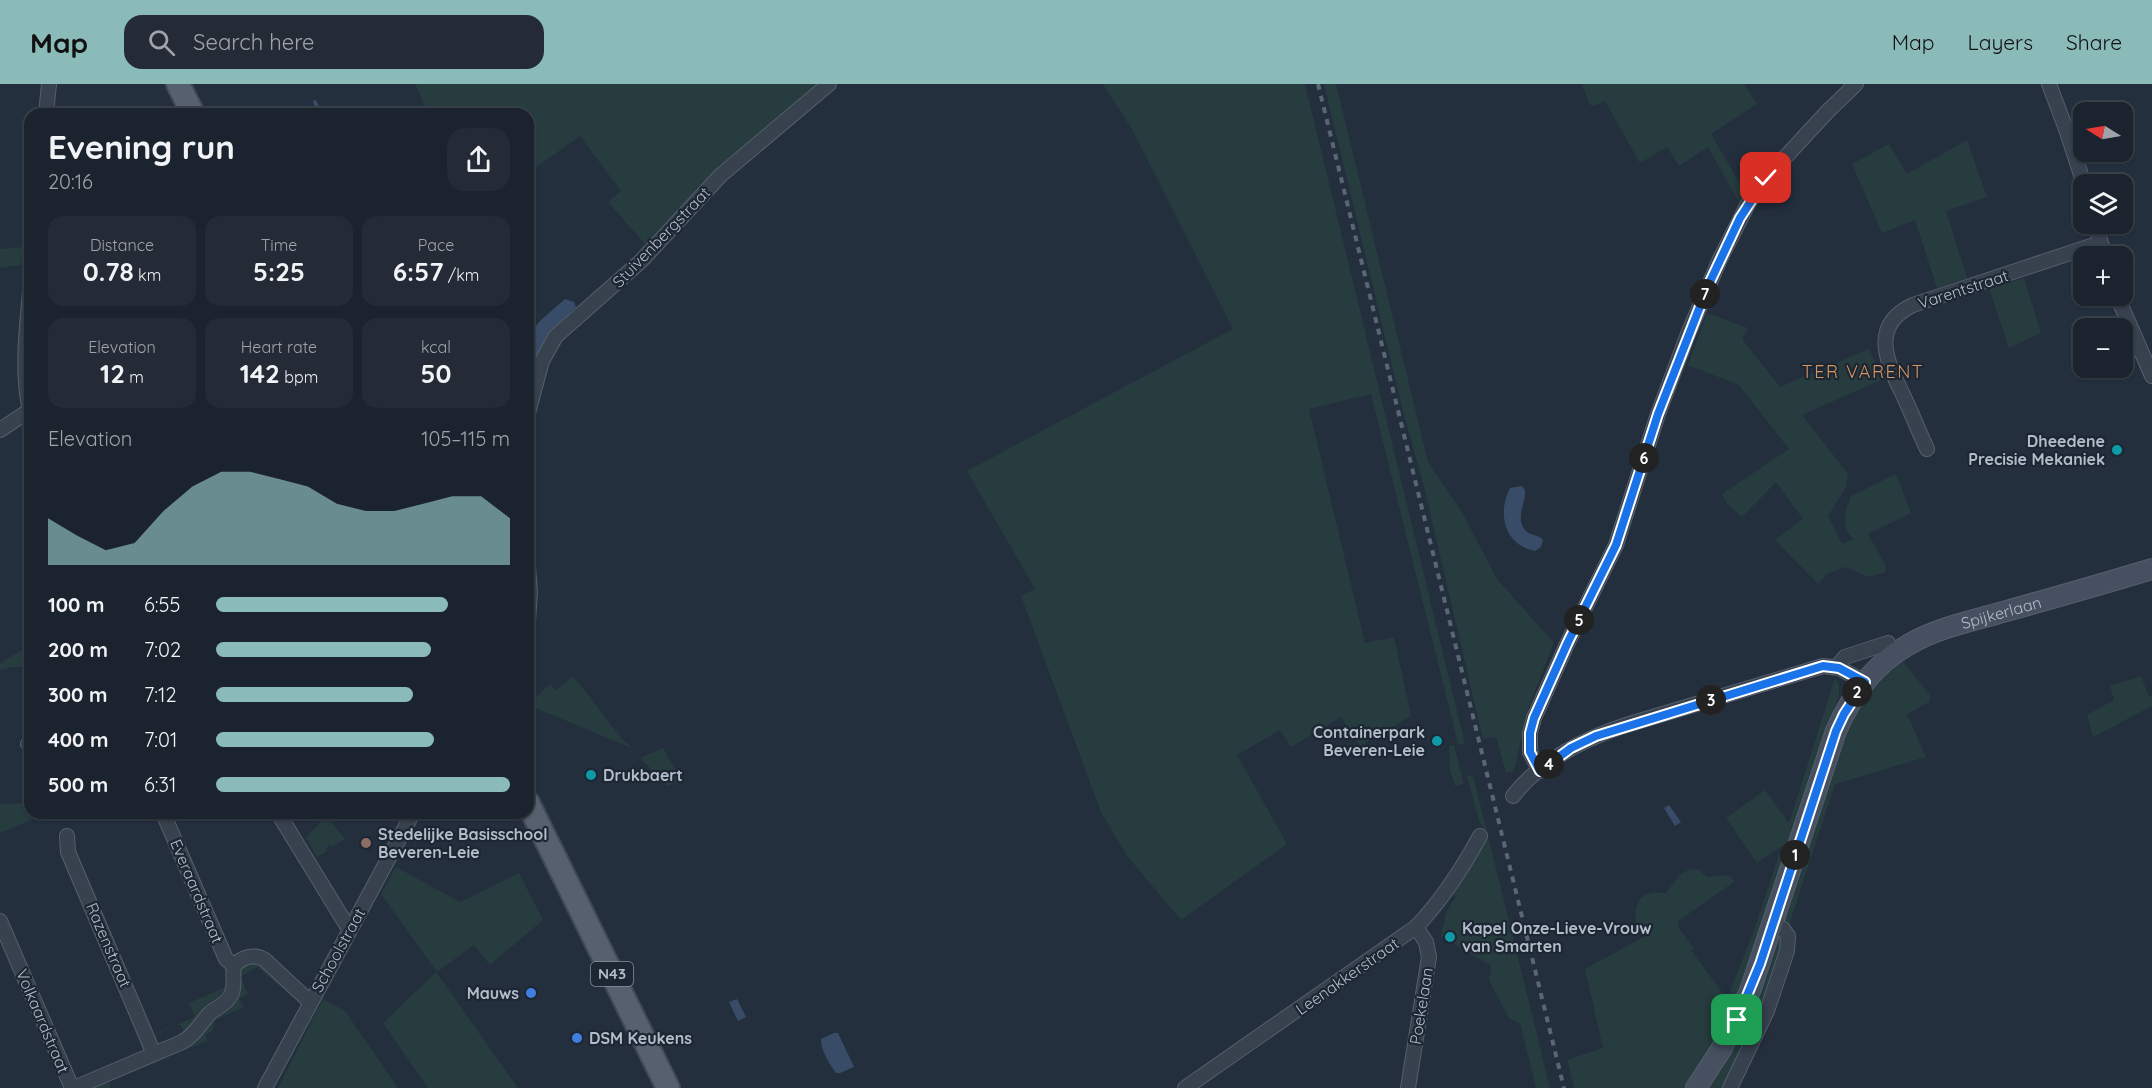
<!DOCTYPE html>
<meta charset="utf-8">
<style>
:root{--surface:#1b232e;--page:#242b36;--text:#f1f3f6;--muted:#a0a4aa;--line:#39404a;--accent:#8bbbb9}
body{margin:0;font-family:Quicksand,sans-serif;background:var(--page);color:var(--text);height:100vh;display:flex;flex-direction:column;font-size:22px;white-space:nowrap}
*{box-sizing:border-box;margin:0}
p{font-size:20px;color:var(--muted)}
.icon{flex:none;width:33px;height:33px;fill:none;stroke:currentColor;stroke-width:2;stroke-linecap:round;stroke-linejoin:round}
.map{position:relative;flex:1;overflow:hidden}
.panel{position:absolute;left:24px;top:24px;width:510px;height:711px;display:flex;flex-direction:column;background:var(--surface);border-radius:18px;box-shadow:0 2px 4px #0004,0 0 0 2px var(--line)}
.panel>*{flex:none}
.needle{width:39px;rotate:281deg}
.tools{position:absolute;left:2073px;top:18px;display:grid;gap:12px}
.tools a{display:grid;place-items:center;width:60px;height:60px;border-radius:12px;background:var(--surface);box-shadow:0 2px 4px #0004,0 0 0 2px var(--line);font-size:30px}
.pin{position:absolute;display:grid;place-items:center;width:51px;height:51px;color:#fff;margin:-26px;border-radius:12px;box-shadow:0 3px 9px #0006}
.km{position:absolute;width:30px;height:30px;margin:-15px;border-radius:50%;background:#222;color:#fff;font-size:16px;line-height:30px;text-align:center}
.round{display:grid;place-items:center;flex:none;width:63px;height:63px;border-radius:18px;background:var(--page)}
.headline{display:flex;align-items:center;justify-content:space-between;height:102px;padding:0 24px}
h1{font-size:33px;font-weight:700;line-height:45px}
.metrics{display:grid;grid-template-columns:repeat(3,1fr);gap:9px;height:102px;padding:6px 24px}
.metrics div{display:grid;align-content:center;border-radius:15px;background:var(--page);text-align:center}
.metrics b{font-size:26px;font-weight:700}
.metrics small{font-size:16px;font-weight:400}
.metrics p{font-size:16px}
.chart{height:168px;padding:12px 24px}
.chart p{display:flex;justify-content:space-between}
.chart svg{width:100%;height:108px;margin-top:6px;fill:var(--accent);opacity:.7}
ul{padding:0 24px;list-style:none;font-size:20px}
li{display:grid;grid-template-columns:96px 72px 1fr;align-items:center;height:45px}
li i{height:15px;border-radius:8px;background:var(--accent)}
header{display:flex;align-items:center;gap:36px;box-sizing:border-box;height:84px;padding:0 30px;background:var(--accent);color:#111}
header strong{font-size:28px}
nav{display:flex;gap:33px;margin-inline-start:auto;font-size:21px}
.search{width:420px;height:54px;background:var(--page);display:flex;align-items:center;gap:15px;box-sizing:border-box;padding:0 21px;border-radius:18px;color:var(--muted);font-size:22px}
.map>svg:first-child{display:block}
.green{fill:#263c3f}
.water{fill:#394c67}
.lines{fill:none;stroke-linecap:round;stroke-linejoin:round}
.stream{stroke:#394c67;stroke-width:4}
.street-casing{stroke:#565f6c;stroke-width:16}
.secondary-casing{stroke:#565f6c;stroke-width:22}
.primary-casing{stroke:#414a57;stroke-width:26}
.street{stroke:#38414e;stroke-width:14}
.secondary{stroke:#465061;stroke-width:20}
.primary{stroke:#56606e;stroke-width:22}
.rail{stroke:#5a6575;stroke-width:4;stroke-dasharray:6 6;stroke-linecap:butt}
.route-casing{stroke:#fff;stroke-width:12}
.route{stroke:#1a73e8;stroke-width:8}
.culture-dot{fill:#0f9aa8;stroke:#1d2633;stroke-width:2}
.education-dot{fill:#8d6e63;stroke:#1d2633;stroke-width:2}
.shop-dot{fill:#3f7fe0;stroke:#1d2633;stroke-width:2}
.labels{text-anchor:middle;stroke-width:4.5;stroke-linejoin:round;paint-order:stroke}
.shield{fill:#1d2633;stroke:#878f9c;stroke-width:1.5}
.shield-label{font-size:15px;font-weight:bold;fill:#b4bcc9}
.street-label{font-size:16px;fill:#b4bcc9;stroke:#1d2633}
.poi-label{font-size:16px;font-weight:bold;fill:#b4bcc9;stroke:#1d2633;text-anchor:start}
.neighbourhood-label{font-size:18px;letter-spacing:1.5px;fill:#d59563;stroke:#1d2633}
</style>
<header>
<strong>Map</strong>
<div class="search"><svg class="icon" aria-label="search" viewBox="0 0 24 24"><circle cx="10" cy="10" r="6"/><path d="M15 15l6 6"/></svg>Search here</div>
<nav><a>Map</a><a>Layers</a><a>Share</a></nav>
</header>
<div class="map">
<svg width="2152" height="1004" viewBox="0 0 2152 1004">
<rect width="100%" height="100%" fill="#242f3e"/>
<!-- green -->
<g class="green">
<path d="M415,0H818L719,82L645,160L608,118L621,107L580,52L528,89V30H410L425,22Z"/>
<path d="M1103,0H1305L1465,660H1458L1371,310L1309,325L1365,559L1394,553L1411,632L1360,662L1341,633L1291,663L1280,646L1237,671L1287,760L1181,836L1127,772L1101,728L1021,512L1035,505L967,387L1233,245L1133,47Z"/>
<path d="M1324,0H1336L1428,378L1462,428L1497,495L1554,559L1528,625L1533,627L1521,656L1514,687L1506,689L1496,653L1483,655L1424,403L1401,319Z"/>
<path d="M1582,0H1744L1757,20L1711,50L1746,110L1740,120L1708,63L1679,82L1667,63L1640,79L1605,17L1593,22L1589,20Z"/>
<path d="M1967,56L1987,113L1946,127L1967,194L1937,204L1915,136L1882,149L1852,80L1889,60L1907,90Z"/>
<path d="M23,163L21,181L0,184V165Z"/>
<path d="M2024,194L2041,249L2009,264L1989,205Z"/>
<path d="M1707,229L1748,244L1742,255L1780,303L1869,265L1883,295L1802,331L1848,390L1846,403L1828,432L1842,460L1854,455C1839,443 1845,428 1851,412L1896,390L1911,429L1868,450L1885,480L1886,488L1869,493L1846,483L1827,490L1818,500L1775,456L1803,435L1776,398L1742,433L1728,421L1722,410L1789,365L1739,301L1688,281Z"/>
<path d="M30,561V583H13L0,586V579Z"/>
<path d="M1903,578L1930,611L1929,618L1907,630L1926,673L1835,700L1789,841L1783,837L1850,640C1866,614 1879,596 1903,578Z"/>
<path d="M2141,592L2149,613L2152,611V622L2093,653L2087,631L2114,616L2110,602Z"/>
<path d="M573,593C595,615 608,643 632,664L528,621L550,600L556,606Z"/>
<path d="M1835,594L1839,600V611L1743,896L1722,946L1686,1004H1574L1567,976L1603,964L1585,885L1651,849L1637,841C1633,829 1636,812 1651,809C1655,808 1661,809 1666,809C1673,800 1685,780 1699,786C1702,788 1704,791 1707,793L1726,791L1732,793L1734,798L1678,837V843L1695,866H1691L1727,915L1753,849L1782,762L1757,779L1726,734L1765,706L1789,739Z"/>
<path d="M1454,661L1464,700L1455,702L1450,686L1449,662Z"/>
<path d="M663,664L681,696L668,702L640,674Z"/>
<path d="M1473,691L1550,1004H1536L1520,940L1509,934L1489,896L1491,882L1441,852L1447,826L1456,813L1453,811L1467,789L1486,752L1481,739L1480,740L1467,692Z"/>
<path d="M30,719V729H48L0,749V720Z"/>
<path d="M326,732L345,755L332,763L330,761L326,764L327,767L317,773L306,754Z"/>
<path d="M396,783L460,818L519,789L543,836L490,881L474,861L437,888L381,810Z"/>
<path d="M1779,850L1784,852L1772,905L1727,1004H1708L1745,940Z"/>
<path d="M256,876L296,912L295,915L257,883L240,893L248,910L239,915L244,923L215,936L212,948L205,950L207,957L109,998L111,1004H84L187,960L212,933L239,883Z"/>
<path d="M436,888L518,1004H428L383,939Z"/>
<path d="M226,903C221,914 211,916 204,924C196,932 193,941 184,948L180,940L152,952V951L195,933L189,919Z"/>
<path d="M323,915L345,927L398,1004H278Z"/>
</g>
<!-- water -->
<g class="water">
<path d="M565,215L574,218L576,223L555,243L541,263L528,304V251L541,236Z"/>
<path d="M1522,402L1525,406C1526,419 1515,434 1525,446C1530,452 1538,450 1543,456L1541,463L1535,467C1504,461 1497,429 1510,404Z"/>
<path d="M1669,721L1681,738L1675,742L1664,724Z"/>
<path d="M737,915L746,933L738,937L729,918Z"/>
<path d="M834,949H838L854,983L840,989H836C829,979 821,967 821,955Z"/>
</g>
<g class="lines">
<!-- stream -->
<path class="stream" d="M315,18L320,30"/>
<!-- street casing -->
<g class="street-casing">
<g id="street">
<path d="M2049,0L2066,45L2084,100"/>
<path d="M46,30L49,0"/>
<path d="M2095,140L2105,172"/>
<path d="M30,207C27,245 21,288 30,326"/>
<path d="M2117,212L2152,292"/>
<path d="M528,329L542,277L556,252L641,177L721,91L829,0"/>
<path d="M0,346L30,326"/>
<path d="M1927,365C1919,348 1912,330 1904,313C1888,280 1868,242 1913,221L2100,159"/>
<path d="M528,483L530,508L528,537"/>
<path d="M1837,583L1845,573L1888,559"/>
<path d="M28,660L30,659"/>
<path d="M1540,687L1530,668V649L1534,634L1568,558L1616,461L1658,330L1688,250L1720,175L1748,120L1766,94L1828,27L1856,0"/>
<path d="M1513,712C1540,677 1582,656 1623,642L1823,582L1839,584L1865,598"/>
<path d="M163,729L226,875L234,882"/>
<path d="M278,729L349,845"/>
<path d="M67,752L68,768L154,970"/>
<path d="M0,837L72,1004"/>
<path d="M74,1004L182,958C195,951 199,941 209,930C216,923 226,921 231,911C236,902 232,892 234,882C241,873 255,869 265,876L310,918"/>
<path d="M265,1004L413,729"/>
<path d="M1185,1004L1416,843C1442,816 1462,785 1480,752"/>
<path d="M1408,1004L1429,873L1426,858L1416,843"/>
<path d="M1730,1004L1767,927L1787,867L1788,852L1783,845L1773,839"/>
</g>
</g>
<!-- secondary casing -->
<g class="secondary-casing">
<g id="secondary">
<path id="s1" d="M1696,1004L1722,964L1750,907L1836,647C1851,612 1875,580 1908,561C1936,544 1972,537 2003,528C2053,514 2102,500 2152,485"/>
</g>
</g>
<!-- primary casing -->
<g class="primary-casing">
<g id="primary">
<path d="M178,0L193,30"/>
<path d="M528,719L668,1004"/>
</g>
</g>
<!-- street -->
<use href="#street" class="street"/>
<!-- secondary -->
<use href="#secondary" class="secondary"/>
<!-- primary -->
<use href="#primary" class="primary"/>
<!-- rail -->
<path class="rail" d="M1318,0L1564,1004"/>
</g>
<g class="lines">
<!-- route casing -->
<g class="route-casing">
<path id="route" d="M1737,936L1760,880L1836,647L1844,630L1865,598L1839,584L1823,582L1596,652L1571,664L1540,687L1530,668V649L1534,634L1568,558L1616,461L1658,330L1708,202L1740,134L1766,94"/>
</g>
<!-- route -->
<use href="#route" class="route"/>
</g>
<!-- markers -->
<g class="culture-dot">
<circle cx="2117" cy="366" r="6"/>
<circle cx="1437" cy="657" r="6"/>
<circle cx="591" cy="691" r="6"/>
<circle cx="1450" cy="853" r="6"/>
</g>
<circle class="education-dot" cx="366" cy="759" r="6"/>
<g class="shop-dot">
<circle cx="531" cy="909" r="6"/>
<circle cx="577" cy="954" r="6"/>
</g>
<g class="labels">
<!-- shield labels -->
<rect class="shield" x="591" y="878" width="42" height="24" rx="4.5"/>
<g class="shield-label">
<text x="612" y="895">N43</text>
</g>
<!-- street labels -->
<g class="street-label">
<text transform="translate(661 153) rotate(-46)" y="6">Stuivenbergstraat</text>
<text transform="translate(1963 205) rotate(-18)" y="6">Varentstraat</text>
<text dy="6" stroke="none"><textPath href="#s1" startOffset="598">Spijkerlaan</textPath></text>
<text transform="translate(197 807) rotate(67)" y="6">Everaardstraat</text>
<text transform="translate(109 861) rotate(67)" y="6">Razenstraat</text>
<text transform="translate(338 866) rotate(-61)" y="6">Schoolstraat</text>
<text transform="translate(1347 892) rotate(-35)" y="6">Leenakkerstraat</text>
<text transform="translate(1421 922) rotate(-81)" y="6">Poekelaan</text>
<text transform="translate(43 937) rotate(67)" y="6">Volkaardstraat</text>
</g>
<!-- poi labels -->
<g class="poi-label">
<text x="2105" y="363" text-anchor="end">Dheedene<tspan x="2105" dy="18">Precisie Mekaniek</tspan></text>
<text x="1425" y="654" text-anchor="end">Containerpark<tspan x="1425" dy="18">Beveren-Leie</tspan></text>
<text x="603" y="697">Drukbaert</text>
<text x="378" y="756">Stedelijke Basisschool<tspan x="378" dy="18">Beveren-Leie</tspan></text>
<text x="1462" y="850">Kapel Onze-Lieve-Vrouw<tspan x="1462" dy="18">van Smarten</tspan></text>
<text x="519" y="915" text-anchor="end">Mauws</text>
<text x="589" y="960">DSM Keukens</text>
</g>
<!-- neighbourhood labels -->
<g class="neighbourhood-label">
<text x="1863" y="294">TER VARENT</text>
</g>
</g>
</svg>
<div class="tools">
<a><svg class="needle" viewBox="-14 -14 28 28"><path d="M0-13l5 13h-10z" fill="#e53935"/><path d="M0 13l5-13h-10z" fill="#a0a4aa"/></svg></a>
<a><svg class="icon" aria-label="layers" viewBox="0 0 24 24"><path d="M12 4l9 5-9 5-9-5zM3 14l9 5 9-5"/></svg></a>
<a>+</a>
<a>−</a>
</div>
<div class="pin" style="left:1737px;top:936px;background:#1e9e55"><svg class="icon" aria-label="arrive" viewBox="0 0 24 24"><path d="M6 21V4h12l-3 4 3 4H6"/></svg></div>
<div class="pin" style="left:1766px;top:94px;background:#d93025"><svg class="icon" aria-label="check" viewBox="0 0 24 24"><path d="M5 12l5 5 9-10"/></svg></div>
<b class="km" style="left:1795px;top:771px">1</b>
<b class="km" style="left:1857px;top:608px">2</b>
<b class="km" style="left:1711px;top:616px">3</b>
<b class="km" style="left:1549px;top:680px">4</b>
<b class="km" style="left:1579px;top:536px">5</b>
<b class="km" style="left:1644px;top:374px">6</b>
<b class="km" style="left:1705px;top:210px">7</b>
<section class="panel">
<div class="headline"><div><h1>Evening run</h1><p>20:16</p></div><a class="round"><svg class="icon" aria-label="share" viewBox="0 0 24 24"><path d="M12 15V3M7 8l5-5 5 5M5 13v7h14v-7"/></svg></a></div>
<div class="metrics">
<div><p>Distance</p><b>0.78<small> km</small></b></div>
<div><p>Time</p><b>5:25</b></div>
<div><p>Pace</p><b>6:57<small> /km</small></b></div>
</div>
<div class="metrics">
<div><p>Elevation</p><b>12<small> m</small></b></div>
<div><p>Heart rate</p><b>142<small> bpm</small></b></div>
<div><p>kcal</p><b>50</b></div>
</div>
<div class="chart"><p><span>Elevation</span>105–115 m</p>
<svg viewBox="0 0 160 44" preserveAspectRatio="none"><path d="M0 44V25L10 32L20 38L30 35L40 22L50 12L60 6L70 6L80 9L90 12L100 19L110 22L120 22L130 19L140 16L150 16L160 25V44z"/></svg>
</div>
<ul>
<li><b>100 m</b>6:55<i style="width:79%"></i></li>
<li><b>200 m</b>7:02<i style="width:73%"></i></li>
<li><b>300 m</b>7:12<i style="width:67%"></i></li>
<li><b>400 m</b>7:01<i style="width:74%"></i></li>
<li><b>500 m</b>6:31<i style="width:100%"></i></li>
</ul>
</section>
</div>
